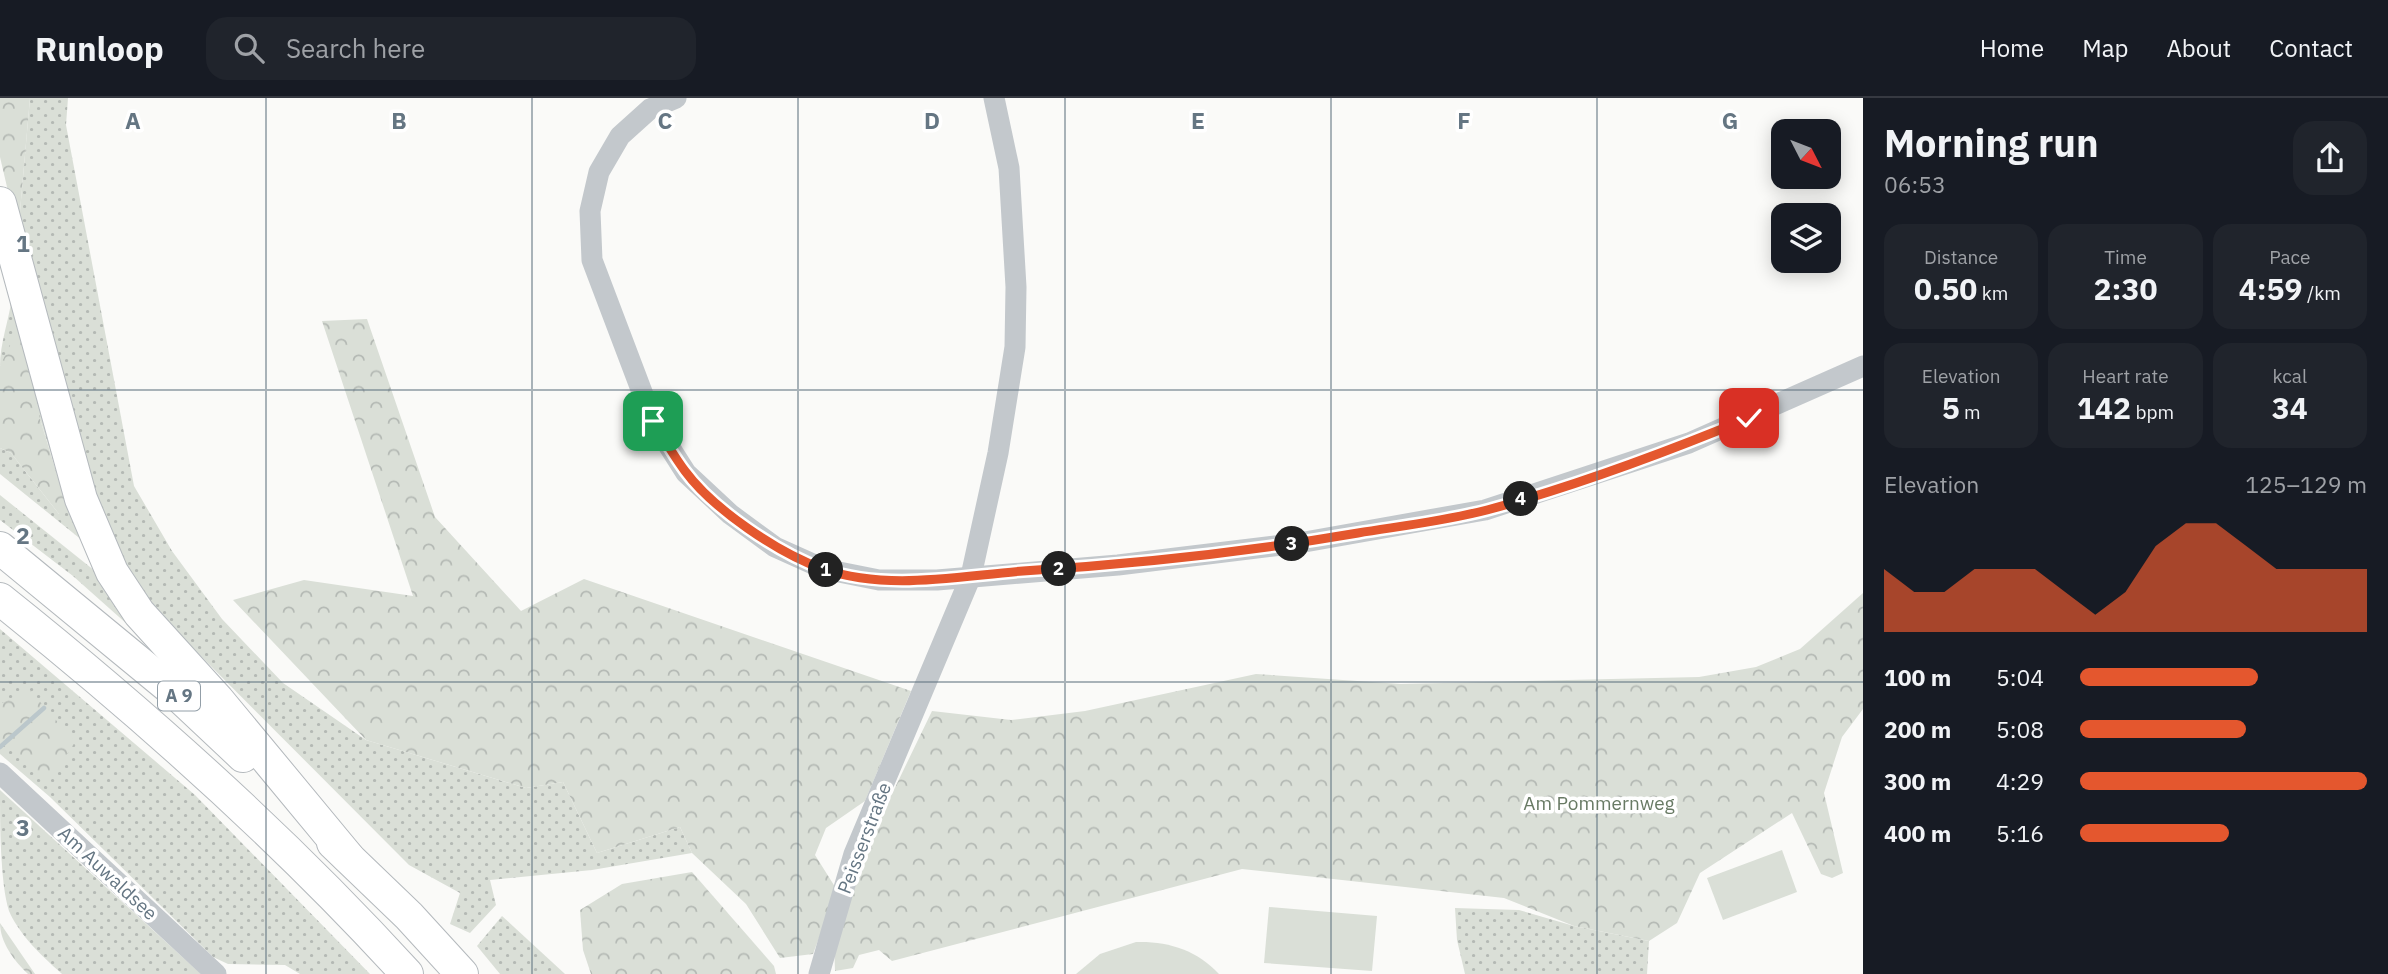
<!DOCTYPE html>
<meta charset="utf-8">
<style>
:root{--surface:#171b24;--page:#20242c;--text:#f1f3f6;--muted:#9ea1a6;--line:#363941;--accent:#e4572e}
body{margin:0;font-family:"IBM Plex Sans",sans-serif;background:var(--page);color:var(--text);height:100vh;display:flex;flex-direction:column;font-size:26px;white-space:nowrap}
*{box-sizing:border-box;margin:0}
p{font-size:23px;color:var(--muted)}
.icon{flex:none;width:38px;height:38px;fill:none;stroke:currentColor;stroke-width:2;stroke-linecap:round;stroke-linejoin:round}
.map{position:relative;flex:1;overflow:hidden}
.side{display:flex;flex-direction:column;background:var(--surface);width:525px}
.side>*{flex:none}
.needle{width:46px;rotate:132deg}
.tools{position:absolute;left:1771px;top:21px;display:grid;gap:14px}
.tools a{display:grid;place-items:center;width:70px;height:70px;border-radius:14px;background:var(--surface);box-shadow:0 4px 18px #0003;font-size:35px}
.pin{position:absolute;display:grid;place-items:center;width:60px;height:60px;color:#fff;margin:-30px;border-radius:14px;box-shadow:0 4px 10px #0006}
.km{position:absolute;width:35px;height:35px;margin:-18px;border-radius:50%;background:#222;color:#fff;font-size:19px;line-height:35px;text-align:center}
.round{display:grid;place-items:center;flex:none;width:74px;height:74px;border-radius:21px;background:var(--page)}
.overview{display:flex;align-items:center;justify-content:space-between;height:119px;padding:0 21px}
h1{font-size:38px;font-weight:700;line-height:52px}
.stats{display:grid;grid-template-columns:repeat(3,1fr);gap:10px;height:119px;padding:7px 21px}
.stats div{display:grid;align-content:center;border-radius:18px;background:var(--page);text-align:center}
.stats b{font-size:30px;font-weight:700}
.stats small{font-size:19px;font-weight:400}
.stats p{font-size:19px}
.chart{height:196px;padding:14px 21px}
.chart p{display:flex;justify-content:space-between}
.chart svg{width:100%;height:126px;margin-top:7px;fill:var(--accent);opacity:.7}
ul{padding:0 21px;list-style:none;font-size:23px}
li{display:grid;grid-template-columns:112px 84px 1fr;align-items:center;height:52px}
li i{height:18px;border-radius:9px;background:var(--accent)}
header{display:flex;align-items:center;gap:42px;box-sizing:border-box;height:98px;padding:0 35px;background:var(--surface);border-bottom:2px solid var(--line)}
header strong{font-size:33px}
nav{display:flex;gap:38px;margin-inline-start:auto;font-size:24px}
.search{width:490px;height:63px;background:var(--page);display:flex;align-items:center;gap:18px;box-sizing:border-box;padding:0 24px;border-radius:21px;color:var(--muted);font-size:26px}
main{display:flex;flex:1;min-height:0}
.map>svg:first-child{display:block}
.grass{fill:url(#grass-dots)}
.forest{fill:url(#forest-crowns)}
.garden{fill:#dadfd7}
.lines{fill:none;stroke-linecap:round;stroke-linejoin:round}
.stream{stroke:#bbc7cb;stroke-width:4.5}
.highway-casing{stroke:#b4b9bd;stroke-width:34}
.minor{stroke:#c3c8cc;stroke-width:21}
.highway{stroke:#fff;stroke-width:32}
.route-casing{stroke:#fff;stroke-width:14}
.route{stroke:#e4572e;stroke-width:9}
.grid{fill:none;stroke:#657683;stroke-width:2;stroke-opacity:0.55}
.labels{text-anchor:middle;stroke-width:7;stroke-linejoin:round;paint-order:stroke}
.shield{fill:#fff;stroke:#939fa8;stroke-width:2}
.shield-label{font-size:18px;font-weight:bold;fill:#657683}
.park-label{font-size:19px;fill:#687a64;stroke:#fff}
.street-label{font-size:19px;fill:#657683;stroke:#fff}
.grid-label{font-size:23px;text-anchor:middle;font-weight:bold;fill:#657683;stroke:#fff;stroke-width:7;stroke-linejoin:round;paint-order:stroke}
</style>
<header>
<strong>Runloop</strong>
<div class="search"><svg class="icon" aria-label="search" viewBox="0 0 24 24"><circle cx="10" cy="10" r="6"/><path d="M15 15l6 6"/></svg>Search here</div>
<nav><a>Home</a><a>Map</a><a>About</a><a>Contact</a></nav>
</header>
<main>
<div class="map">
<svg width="1863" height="876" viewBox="0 0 1863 876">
<defs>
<pattern id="grass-dots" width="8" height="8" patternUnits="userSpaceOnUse" patternTransform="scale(1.75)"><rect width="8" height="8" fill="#dadfd7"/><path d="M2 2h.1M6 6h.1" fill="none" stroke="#b4b9b4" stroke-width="1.8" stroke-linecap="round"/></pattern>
<pattern id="forest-crowns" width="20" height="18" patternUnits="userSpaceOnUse" patternTransform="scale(1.75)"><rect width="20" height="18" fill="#dadfd7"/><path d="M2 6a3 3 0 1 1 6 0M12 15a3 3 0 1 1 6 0" fill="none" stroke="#b4b9b4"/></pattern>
</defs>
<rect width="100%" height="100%" fill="#fafaf8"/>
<!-- grass -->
<g class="grass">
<path d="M30,0H68L66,27L134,388L172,453L222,521L283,585L366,642L526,690L563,684L597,755L680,729L692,755L592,772L490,782L496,807L470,835L450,826L460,795L409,767L152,509L116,460L74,354L18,136Z"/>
<path d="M12,199L83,443L0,376V350L11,355L59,416L64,397L40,321L2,266L0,268C0,245 9,222 12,199Z"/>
<path d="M0,397L110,485L137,535L73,478L0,422Z"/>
<path d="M0,531L195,697L370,876H300L285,867L228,866L213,859L50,699L0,656Z"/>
<path d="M0,692L201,876H62C42,858 20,838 9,813C0,786 0,722 0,692Z"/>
<path d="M1455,810L1519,812L1574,828L1649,843L1647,876H1465L1457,842Z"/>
<path d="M502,818L565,876H500L477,848Z"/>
</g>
<!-- forest -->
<g class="forest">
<path d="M0,0H30L18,136L0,59Z"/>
<path d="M367,221L435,419L521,513L584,481L911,593L865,703L826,730L815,757L837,792L813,856L780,860L746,806L692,755L680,729L597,755L563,684L526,690L366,642L233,502L304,482L413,498L322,223Z"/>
<path d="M17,233L22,237L40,321L68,412L59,416L11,355L0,350V268Z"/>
<path d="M1863,495V611L1842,639L1824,695L1843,775L1832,780L1821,776L1792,715L1700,775L1677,825L1649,843L1574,828L1504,800L1242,771L892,863L879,852L859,857L853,870L835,873L834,843L861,760L932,613L1011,622L1085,613L1256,576L1401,586L1699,579L1756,569L1800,551Z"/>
<path d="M29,591L75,644L50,683L0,644V606Z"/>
<path d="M692,774L774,868L776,876H591L583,852L580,812L622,786Z"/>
<path d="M0,825L35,876H28C14,863 0,844 0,825Z"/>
</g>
<!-- garden -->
<g class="garden">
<path d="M1782,752L1797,794L1723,822L1707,780Z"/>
<path d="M1269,809L1377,818L1372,873L1264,865Z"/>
<path d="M1136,844C1168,843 1197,852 1219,876H1076L1100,856Z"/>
</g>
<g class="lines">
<!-- stream -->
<path class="stream" d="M0,649L44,610"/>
<!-- highway casing -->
<g class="highway-casing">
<g id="highway">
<path d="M0,105L81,401L112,474L139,515L218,602L348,759"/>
<path d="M0,450L175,594L243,658"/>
<path d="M0,501C144,616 283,740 407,876"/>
<path d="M333,745L409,818L462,876"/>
</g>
</g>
<!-- minor -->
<g class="minor">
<path d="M676,0L650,11L620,38L599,74L590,113L592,162L653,323L686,375L730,416L775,449L824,471L879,482H937L1118,467L1299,445L1485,412L1689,345L1863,268"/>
<path d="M0,675L216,876"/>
<path d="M819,876L854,756L971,478L998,355L1015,249L1016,189L1009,70L994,0"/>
</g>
<!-- highway -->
<use href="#highway" class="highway"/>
</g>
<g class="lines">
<!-- route casing -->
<g class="route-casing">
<path id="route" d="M653,323C663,339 673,357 685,373C713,411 778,455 823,471C888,493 958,478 1023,473C1136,466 1247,454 1358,435C1401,428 1445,423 1487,412C1576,388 1664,355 1749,320"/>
</g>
<!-- route -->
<use href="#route" class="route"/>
</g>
<!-- grid -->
<path class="grid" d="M266,0V876M532,0V876M798,0V876M1065,0V876M1331,0V876M1597,0V876M0,292H1863M0,584H1863"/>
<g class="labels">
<!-- shield labels -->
<rect class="shield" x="158" y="583.5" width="42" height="29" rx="5"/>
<g class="shield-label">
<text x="179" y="604">A 9</text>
</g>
<!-- park labels -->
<g class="park-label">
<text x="1599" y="712">Am Pommernweg</text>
</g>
<!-- street labels -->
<g class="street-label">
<text transform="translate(864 740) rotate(-69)" y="7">Peisserstraße</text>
<text transform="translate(108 775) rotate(43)" y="7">Am Auwaldsee</text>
</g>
</g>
<g class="grid-label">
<text x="133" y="31">A</text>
<text x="399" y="31">B</text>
<text x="665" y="31">C</text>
<text x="932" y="31">D</text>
<text x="1198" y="31">E</text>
<text x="1464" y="31">F</text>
<text x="1730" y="31">G</text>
<text x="23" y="154">1</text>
<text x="23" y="446">2</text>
<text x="23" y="738">3</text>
</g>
</svg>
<div class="tools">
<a><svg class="needle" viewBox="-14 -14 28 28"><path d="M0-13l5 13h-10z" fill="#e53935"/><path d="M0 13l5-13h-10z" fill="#9ea1a6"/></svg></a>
<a><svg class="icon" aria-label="layers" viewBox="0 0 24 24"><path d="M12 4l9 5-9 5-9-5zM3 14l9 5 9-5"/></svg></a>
</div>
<div class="pin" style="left:653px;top:323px;background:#1e9e55"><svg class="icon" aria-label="arrive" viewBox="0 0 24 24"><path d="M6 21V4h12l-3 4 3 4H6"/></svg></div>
<div class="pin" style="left:1749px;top:320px;background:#d93025"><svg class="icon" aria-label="check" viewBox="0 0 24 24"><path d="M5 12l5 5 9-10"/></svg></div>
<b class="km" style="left:826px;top:472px">1</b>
<b class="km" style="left:1059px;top:471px">2</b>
<b class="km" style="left:1292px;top:446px">3</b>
<b class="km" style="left:1521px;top:401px">4</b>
</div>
<section class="side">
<div class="overview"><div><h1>Morning run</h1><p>06:53</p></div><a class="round"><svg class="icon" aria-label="share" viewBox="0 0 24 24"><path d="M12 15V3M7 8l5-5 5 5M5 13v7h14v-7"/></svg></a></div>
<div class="stats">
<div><p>Distance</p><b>0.50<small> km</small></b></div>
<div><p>Time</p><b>2:30</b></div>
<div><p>Pace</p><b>4:59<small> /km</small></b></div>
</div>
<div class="stats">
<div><p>Elevation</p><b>5<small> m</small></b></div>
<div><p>Heart rate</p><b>142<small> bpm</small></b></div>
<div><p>kcal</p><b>34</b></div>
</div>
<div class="chart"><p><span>Elevation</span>125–129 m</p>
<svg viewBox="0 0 160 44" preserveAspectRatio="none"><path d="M0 44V22L10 30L20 30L30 22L40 22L50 22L60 30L70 38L80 30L90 14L100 6L110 6L120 14L130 22L140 22L150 22L160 22V44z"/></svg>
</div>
<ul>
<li><b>100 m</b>5:04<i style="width:62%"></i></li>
<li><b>200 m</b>5:08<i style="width:58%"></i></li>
<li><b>300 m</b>4:29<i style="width:100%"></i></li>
<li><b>400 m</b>5:16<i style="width:52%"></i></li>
</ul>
</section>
</main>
